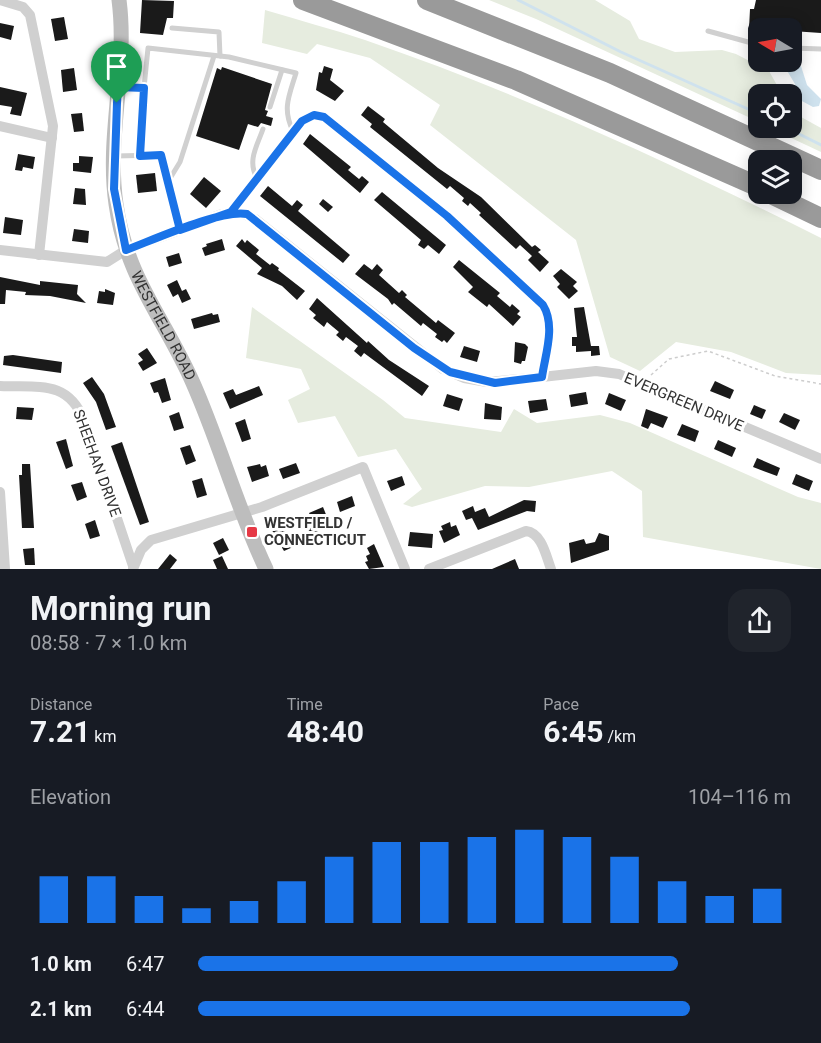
<!DOCTYPE html>
<meta charset="utf-8">
<style>
:root{--surface:#171b24;--page:#20242c;--text:#f1f3f6;--muted:#9ea1a6;--accent:#1a73e8}
body{margin:0;font-family:Roboto,sans-serif;background:var(--page);color:var(--text);height:100vh;display:flex;flex-direction:column;font-size:22px;white-space:nowrap}
*{box-sizing:border-box;margin:0}
p{font-size:20px;color:var(--muted)}
.icon{flex:none;width:33px;height:33px;fill:none;stroke:currentColor;stroke-width:2;stroke-linecap:round;stroke-linejoin:round}
.map{position:relative;height:569px;overflow:hidden}
.panel{display:flex;flex-direction:column;background:var(--surface);flex:1}
.panel>*{flex:none}
.needle{width:39px;rotate:280deg}
.buttons{position:absolute;left:748px;top:18px;display:grid;gap:12px}
.buttons a{display:grid;place-items:center;width:54px;height:54px;border-radius:12px;background:var(--surface);box-shadow:0 3px 15px #0003;font-size:30px}
.pin{position:absolute;display:grid;place-items:center;width:51px;height:51px;color:#fff;margin:-62px -26px;border-radius:50% 50% 50% 0;rotate:-45deg;box-shadow:0 0 6px #0007}
.pin .icon{rotate:45deg}
.round{display:grid;place-items:center;flex:none;width:63px;height:63px;border-radius:18px;background:var(--page)}
.summary{display:flex;align-items:center;justify-content:space-between;height:102px;padding:0 30px}
h1{font-size:33px;font-weight:700;line-height:45px}
.figures{display:grid;grid-template-columns:repeat(3,1fr);gap:9px;height:102px;padding:6px 30px}
.figures div{display:grid;align-content:center}
.figures b{font-size:30px;font-weight:700}
.figures small{font-size:16px;font-weight:400}
.figures p{font-size:16px}
.chart{height:168px;padding:12px 30px}
.chart p{display:flex;justify-content:space-between}
.chart svg{width:100%;height:108px;margin-top:6px;stroke:var(--accent);stroke-width:6}
ul{padding:0 30px;list-style:none;font-size:20px}
li{display:grid;grid-template-columns:96px 72px 1fr;align-items:center;height:45px}
li i{height:15px;border-radius:8px;background:var(--accent)}
.map>svg:first-child{display:block}
.green{fill:#e6ecdf}
.water{fill:#cfe2ee}
.lines{fill:none;stroke-linecap:round;stroke-linejoin:round}
.stream{stroke:#cfe2ee;stroke-width:3}
.building{fill:#1a1a1a}
.path{stroke:#cdcdcd;stroke-width:1.5;stroke-dasharray:3 3;stroke-linecap:butt}
.service{stroke:#d0d0d0;stroke-width:5}
.minor{stroke:#d0d0d0;stroke-width:10}
.secondary{stroke:#bdbdbd;stroke-width:15}
.motorway{stroke:#9a9a9a;stroke-width:20}
.route-casing{stroke:#fff;stroke-width:12}
.route{stroke:#1a73e8;stroke-width:8}
.poi-dot{fill:#e63946;stroke:#fff;stroke-width:2}
.labels{text-anchor:middle;stroke-width:6;stroke-linejoin:round;paint-order:stroke}
.street-label{font-size:15px;fill:#333;stroke:#fff}
.poi-label{font-size:15px;font-weight:bold;fill:#333;stroke:#fff;text-anchor:start}
</style>
<div class="map">
<svg width="821" height="569" viewBox="0 0 821 569">
<rect width="100%" height="100%" fill="#fff"/>
<!-- green -->
<g class="green">
<path d="M489,0H595L630,21L639,39L675,52L722,50L736,54L769,71L782,94H759V122L536,19Z"/>
<path d="M265,10C298,20 332,29 365,40C522,94 673,164 821,238V375L786,373L731,352L676,342L640,371L610,357L576,240L430,125L440,105L370,58L317,44L307,54L262,43Z"/>
<path d="M792,112L821,128V152L770,128H792Z"/>
<path d="M252,307L383,400L405,418L501,432L514,409L537,423L600,415L630,423L798,497L821,503V569L643,537L642,491L612,471L529,487L485,486L412,507L403,504L422,489L396,449L358,457L335,416L298,423L288,400L310,389L301,369L246,358Z"/>
</g>
<!-- water -->
<path class="water" d="M783,64L801,66L807,85L821,99L819,106L813,107L800,100L795,84Z"/>
<g class="lines">
<!-- stream -->
<g class="stream">
<path d="M518,0L621,52L759,114"/>
<path d="M787,128L821,145"/>
</g>
</g>
<!-- building -->
<g class="building">
<path d="M142,0L174,1L173,18H167L163,35L140,33Z"/>
<path d="M756,0H821V33L792,31V28L749,29L750,9H754Z"/>
<path d="M64,17L68,39L55,41L51,19Z"/>
<path d="M0,23L14,26L11,40L0,37Z"/>
<path d="M324,66L333,69L330,80L344,91L335,101L316,90L319,72L322,73Z"/>
<path d="M222,67L272,84L265,110L268,111L266,116L273,118L271,126L261,123L258,127L248,124L239,150L196,136L217,68L221,70Z"/>
<path d="M74,68L77,90L63,92L61,70Z"/>
<path d="M0,87L27,93L21,116L10,114L12,107L0,105Z"/>
<path d="M368,106L385,119L383,122L438,168L481,197L532,247L535,245L541,250L538,252L549,262L540,272L528,260L532,256L520,245L516,249L479,215L481,213L470,203L468,206L462,201L464,198L450,186L447,189L370,127L372,124L361,115Z"/>
<path d="M82,113L84,131L74,132L71,114Z"/>
<path d="M310,134L351,167L348,170L359,179L362,176L369,182L360,193L303,144Z"/>
<path d="M18,154L35,157L33,169L23,167L22,171L15,170Z"/>
<path d="M79,156L93,157L91,173L73,171V163H79Z"/>
<path d="M155,173L157,191L138,193L136,175Z"/>
<path d="M204,177L221,191L206,208L190,194Z"/>
<path d="M268,186L292,206L297,200L303,205L298,211L350,255L343,263L260,196Z"/>
<path d="M75,188L85,189L86,205L73,204Z"/>
<path d="M382,192L446,245L439,254L428,245L424,249L418,245L421,240L374,200Z"/>
<path d="M323,199L333,207L328,212L319,204Z"/>
<path d="M5,217L23,220L21,235L3,233Z"/>
<path d="M74,229L89,231L88,243L72,241Z"/>
<path d="M222,239L225,250L205,256L202,248L207,246L206,244Z"/>
<path d="M242,239L245,243L247,240L259,250L256,254L270,265L272,263L279,268L278,270L305,291L297,300L282,286L257,274L262,268L236,246Z"/>
<path d="M179,253L182,263L169,267L166,257Z"/>
<path d="M459,260L500,293L497,296L510,307L512,304L520,311L517,314L521,317L513,326L489,304L487,307L468,292L473,287L453,267Z"/>
<path d="M364,264L372,270L377,264L383,270L379,275L399,293L402,290L407,295L405,297L436,323L438,320L455,333L447,343L444,340L442,342L435,337L437,334L423,323L421,326L394,303L392,305L388,299L355,274Z"/>
<path d="M561,269L577,282L573,286L578,291L569,299L557,287L560,284L553,276Z"/>
<path d="M0,277L40,285V281L78,285L77,294L86,303L50,296L25,295L26,292L6,290L5,304H0Z"/>
<path d="M177,280L182,291L186,289L191,299L182,303L178,294L173,297L167,285Z"/>
<path d="M105,289L115,293L113,305L97,303L99,291L105,292Z"/>
<path d="M317,298L367,343L368,341L389,360L429,386L422,396L364,353L361,357L354,351L358,346L346,337L343,341L336,335L339,332L327,322L324,327L313,318L316,315L309,309Z"/>
<path d="M584,307L591,346H599L600,355L591,356V351L576,352V346H572V337H577L574,308Z"/>
<path d="M212,313L213,315L218,314L220,322L194,329L191,319Z"/>
<path d="M515,342L525,344L528,347L525,361H522L521,364L514,362Z"/>
<path d="M464,346L480,351L477,362L460,357Z"/>
<path d="M147,348L157,363L143,371L138,363L143,360L138,354Z"/>
<path d="M13,355L62,362L61,373L3,365L4,356Z"/>
<path d="M92,377L104,394L116,427L106,430L96,402L83,383Z"/>
<path d="M165,378L171,400L162,403L158,392L154,393L150,383Z"/>
<path d="M715,381L734,390L730,399L710,391Z"/>
<path d="M259,386L263,395L230,409L223,393L233,389L236,395Z"/>
<path d="M586,392L588,404L571,407L569,395Z"/>
<path d="M609,393L626,400L621,411L605,404Z"/>
<path d="M447,394L463,399L459,411L443,406Z"/>
<path d="M546,399L548,410L530,413L528,401Z"/>
<path d="M485,403L502,407L501,420L484,419Z"/>
<path d="M754,405L766,410L762,419L750,414Z"/>
<path d="M17,407L34,408L32,420L16,419Z"/>
<path d="M646,409L668,417L663,428L651,423L648,429L641,426Z"/>
<path d="M179,412L184,428L174,431L169,416Z"/>
<path d="M784,413L800,420L795,430L779,422Z"/>
<path d="M245,419L251,439L242,442L235,423Z"/>
<path d="M682,424L699,431L695,442L677,435Z"/>
<path d="M66,439L73,466L66,469L56,442Z"/>
<path d="M718,440L736,448L732,457L714,449Z"/>
<path d="M122,442L149,522L140,525L111,446Z"/>
<path d="M190,445L196,461L186,465L180,448Z"/>
<path d="M757,458L780,468L777,476L753,467Z"/>
<path d="M296,463L300,473L283,479L279,469Z"/>
<path d="M22,464H30L34,528H22L19,475H22Z"/>
<path d="M260,464L261,467L266,465L269,476L252,482L247,467Z"/>
<path d="M796,474L813,481L809,491L792,484Z"/>
<path d="M402,476L405,485L391,491L387,481Z"/>
<path d="M202,478L207,495L197,498L192,481Z"/>
<path d="M82,482L87,497L77,501L71,485Z"/>
<path d="M352,496L355,506L340,512L337,502Z"/>
<path d="M524,500L536,501L535,512L527,511L478,530L472,518L466,520L462,511L473,506L475,512L485,508L489,517Z"/>
<path d="M323,507L327,517L313,522L309,513Z"/>
<path d="M95,520L100,536L90,539L85,524Z"/>
<path d="M282,522L293,547L284,551L270,527Z"/>
<path d="M450,522L451,527L456,525L460,535L444,543L439,531L443,530L441,526Z"/>
<path d="M316,526L319,535L311,538L308,529Z"/>
<path d="M410,532L433,534L432,548L408,546Z"/>
<path d="M599,533L609,536V550L571,563L569,543L584,539L586,544L595,542Z"/>
<path d="M223,538L229,550L219,555L213,543Z"/>
<path d="M374,544L384,567L369,569L365,562L368,561L366,556L370,554L367,548Z"/>
<path d="M34,548L35,565H25L23,549Z"/>
<path d="M170,554L177,560L170,569H158Z"/>
<path d="M222,556L228,569H217L213,560Z"/>
<path d="M515,559L519,569H492Z"/>
</g>
<g class="lines">
<!-- path -->
<path class="path" d="M651,375L669,359L708,351L775,376L821,384"/>
<!-- service -->
<g class="service">
<path d="M172,28L219,32L220,56"/>
<path d="M708,31L759,45"/>
<path d="M792,48L821,49"/>
<path d="M121,87L144,88L148,48L229,57L296,73C289,96 282,109 293,131"/>
<path d="M270,107L282,70"/>
<path d="M115,156L161,155L180,230"/>
<path d="M139,156L144,88"/>
<path d="M257,178C247,161 257,146 263,129"/>
<path d="M169,180L180,162L214,56"/>
</g>
<!-- minor -->
<g class="minor">
<path d="M0,0L23,7L30,15L53,126L39,255"/>
<path d="M0,126L52,138"/>
<path d="M0,250L107,262L126,250L222,214L241,213L255,219L443,369L464,378L487,382L542,377C546,355 556,325 543,305L447,216L324,117L314,115L302,121L231,212"/>
<path d="M542,377L596,371L619,374L821,459"/>
<path d="M0,386C38,388 67,379 84,420L133,566"/>
<path d="M0,492L5,569"/>
<path d="M133,569L141,550L151,540L262,507L363,467L405,569"/>
<path d="M429,569L526,531C542,533 546,556 551,569"/>
</g>
<!-- secondary -->
<path class="secondary" id="s1" d="M119,0C128,68 106,136 116,204C126,278 165,319 193,383C220,444 237,508 266,569"/>
<!-- motorway -->
<g class="motorway">
<path d="M303,0L516,80L759,187"/>
<path d="M427,0L610,73L821,170"/>
<path d="M771,194L821,218"/>
</g>
</g>
<g class="lines">
<!-- route casing -->
<g class="route-casing">
<path id="route" d="M117,103L114,189L126,250C153,240 221,209 247,214L414,348L450,372L495,383L542,377C545,355 556,326 543,305L447,216L324,117L314,115L302,121L231,212L180,230L161,155L140,156L144,88L118,87L117,103"/>
</g>
<!-- route -->
<use href="#route" class="route"/>
</g>
<!-- markers -->
<rect class="poi-dot" x="246" y="526" width="12" height="12" rx="3"/>
<g class="labels">
<!-- street labels -->
<g class="street-label">
<text dy="5" stroke="none"><textPath href="#s1" startOffset="336">WESTFIELD ROAD</textPath></text>
<text transform="translate(684 402) rotate(23)" y="5">EVERGREEN DRIVE</text>
<text transform="translate(97 463) rotate(70)" y="5">SHEEHAN DRIVE</text>
</g>
<!-- poi labels -->
<g class="poi-label">
<text x="264" y="528">WESTFIELD /<tspan x="264" dy="17">CONNECTICUT</tspan></text>
</g>
</g>
</svg>
<div class="buttons">
<a><svg class="needle" viewBox="-14 -14 28 28"><path d="M0-13l5 13h-10z" fill="#e53935"/><path d="M0 13l5-13h-10z" fill="#9ea1a6"/></svg></a>
<a><svg class="icon" aria-label="locate" viewBox="0 0 24 24"><circle cx="12" cy="12" r="6"/><path d="M12 2v4M12 18v4M2 12h4M18 12h4"/></svg></a>
<a><svg class="icon" aria-label="layers" viewBox="0 0 24 24"><path d="M12 4l9 5-9 5-9-5zM3 14l9 5 9-5"/></svg></a>
</div>
<div class="pin" style="left:117px;top:103px;background:#1e9e55"><svg class="icon" aria-label="arrive" viewBox="0 0 24 24"><path d="M6 21V4h12l-3 4 3 4H6"/></svg></div>
</div>
<section class="panel">
<div class="summary"><div><h1>Morning run</h1><p>08:58 · 7 × 1.0 km</p></div><a class="round"><svg class="icon" aria-label="share" viewBox="0 0 24 24"><path d="M12 15V3M7 8l5-5 5 5M5 13v7h14v-7"/></svg></a></div>
<div class="figures">
<div><p>Distance</p><b>7.21<small> km</small></b></div>
<div><p>Time</p><b>48:40</b></div>
<div><p>Pace</p><b>6:45<small> /km</small></b></div>
</div>
<div class="chart"><p><span>Elevation</span>104–116 m</p>
<svg viewBox="0 0 160 44" preserveAspectRatio="none"><path d="M5 44V25M15 44V25M25 44V33M35 44V38M45 44V35M55 44V27M65 44V17M75 44V11M85 44V11M95 44V9M105 44V6M115 44V9M125 44V17M135 44V27M145 44V33M155 44V30"/></svg>
</div>
<ul>
<li><b>1.0 km</b>6:47<i style="width:81%"></i></li>
<li><b>2.1 km</b>6:44<i style="width:83%"></i></li>
</ul>
</section>
